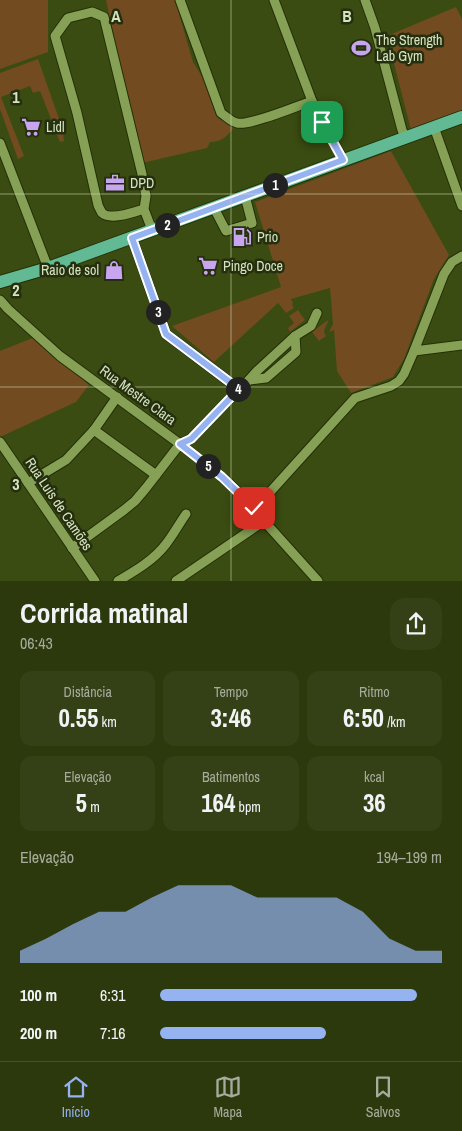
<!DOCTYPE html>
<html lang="pt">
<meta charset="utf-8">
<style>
:root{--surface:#2c390d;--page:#344016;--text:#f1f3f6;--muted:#a6ac9d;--line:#48532e;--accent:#95b2f1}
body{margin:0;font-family:"Archivo Narrow",sans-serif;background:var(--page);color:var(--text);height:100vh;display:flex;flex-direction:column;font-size:19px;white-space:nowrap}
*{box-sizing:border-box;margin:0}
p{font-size:16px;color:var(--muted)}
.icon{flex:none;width:28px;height:28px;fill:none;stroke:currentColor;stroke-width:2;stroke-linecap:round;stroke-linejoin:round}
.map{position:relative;height:581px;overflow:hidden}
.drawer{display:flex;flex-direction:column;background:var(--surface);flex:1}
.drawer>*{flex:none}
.pin{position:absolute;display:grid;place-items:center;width:42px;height:42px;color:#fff;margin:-21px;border-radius:10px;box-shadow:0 2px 8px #0006}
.km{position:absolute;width:25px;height:25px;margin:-12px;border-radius:50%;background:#222;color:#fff;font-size:14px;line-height:25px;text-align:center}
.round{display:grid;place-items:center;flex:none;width:52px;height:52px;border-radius:15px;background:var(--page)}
.headline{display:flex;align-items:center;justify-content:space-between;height:85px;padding:0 20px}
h1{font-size:28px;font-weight:700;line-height:38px}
.metrics{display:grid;grid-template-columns:repeat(3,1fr);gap:8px;height:85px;padding:5px 20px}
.metrics div{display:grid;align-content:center;border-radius:12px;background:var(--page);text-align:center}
.metrics b{font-size:25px;font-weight:700}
.metrics small{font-size:14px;font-weight:400}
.metrics p{font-size:14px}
.chart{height:140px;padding:10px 20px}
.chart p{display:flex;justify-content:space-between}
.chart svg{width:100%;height:90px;margin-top:5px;fill:var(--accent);opacity:.7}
ul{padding:0 20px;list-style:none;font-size:16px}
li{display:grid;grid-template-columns:80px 60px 1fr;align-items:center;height:38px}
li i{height:12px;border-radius:6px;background:var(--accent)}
.tabs{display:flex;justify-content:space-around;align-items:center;height:70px;border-top:1px solid var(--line);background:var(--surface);font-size:14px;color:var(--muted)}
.tabs a{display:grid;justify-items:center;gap:2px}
.tabs .selected{color:var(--accent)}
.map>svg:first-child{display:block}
.green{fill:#724b20}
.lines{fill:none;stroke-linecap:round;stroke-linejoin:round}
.minor-casing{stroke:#233007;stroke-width:11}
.major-casing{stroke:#233007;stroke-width:14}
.minor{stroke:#86a155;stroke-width:9}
.major{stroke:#61ba93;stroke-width:12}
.route-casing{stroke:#fff;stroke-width:10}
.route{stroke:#95b2f1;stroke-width:6}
.grid{fill:none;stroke:#d5e4be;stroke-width:1;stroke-opacity:0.55}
.labels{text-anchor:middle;stroke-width:5;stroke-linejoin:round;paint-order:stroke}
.poi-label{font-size:14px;fill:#d5e4be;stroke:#252f10;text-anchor:start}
.street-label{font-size:14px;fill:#d5e4be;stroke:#252f10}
.grid-label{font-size:16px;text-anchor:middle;font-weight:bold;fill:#d5e4be;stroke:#252f10;stroke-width:5;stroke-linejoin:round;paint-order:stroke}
</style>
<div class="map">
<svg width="462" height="581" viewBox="0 0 462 581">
<rect width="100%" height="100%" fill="#3a4c11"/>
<!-- green -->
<g class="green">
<path d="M0,0H48V52L0,69Z"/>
<path d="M106,0H175L193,62L206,83L218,118L235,126C228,135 223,142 210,142L207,148L142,163L139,154Z"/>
<path d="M456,7L462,19V111L411,130L387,36Z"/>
<path d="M38,59L63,130L64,142L63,141L60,142L40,91L33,93L30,86L1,97L24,156L18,159L0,109V73Z"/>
<path d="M391,151L449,255L434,279L404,359L393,377L351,393L337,371L334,330L329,332L333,324L330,288L291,299L293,303L292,305L294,308L286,313L278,303L214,362L172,326L281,287L255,202Z"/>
<path d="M298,310L305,320L290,332L288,328L294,323L289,316Z"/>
<path d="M328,320C328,326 321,330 326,336L319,341L312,332Z"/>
<path d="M35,337L89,385L76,402L0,437V351Z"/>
</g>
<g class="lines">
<!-- minor casing -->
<g class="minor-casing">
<g id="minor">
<path d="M180,0L221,113C226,116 231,122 237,123C250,126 297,106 312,101"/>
<path d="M274,0L312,101L343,160"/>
<path d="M365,0L375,28L402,130L405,137"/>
<path d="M434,127L462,206"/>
<path d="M0,143L48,268"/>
<path d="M214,208L226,231L252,223L245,196"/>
<path d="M144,209C134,212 111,221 102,213C101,211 99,208 98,205L77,113L55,36L68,18L92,12L104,17L142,174L146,196L144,209L152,230"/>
<path d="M132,238L166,334L239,389"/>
<path d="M0,300L8,309L60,356L180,444L222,477L254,507L264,521L318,581"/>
<path d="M414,351L462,345"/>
<path d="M249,380L266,378L296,352L295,336"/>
<path d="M94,430L156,475"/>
<path d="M0,442L95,581"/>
<path d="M28,483L66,460L94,430L117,397"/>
<path d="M254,507L262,501L355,398L391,386L399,381L404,374L414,351L444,274L452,262L462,256"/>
<path d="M72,548L124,510L135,501L146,488L180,444L191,439L239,389L249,380L257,371L295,336L311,326L317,313"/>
<path d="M118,581C135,571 154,560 166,544C173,535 179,524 186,514"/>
<path d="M176,581L264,521"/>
</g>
</g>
<!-- major casing -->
<g class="major-casing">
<path id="major" d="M0,282L48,268L100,249L462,117"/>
</g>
<!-- minor -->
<use href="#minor" class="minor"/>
<!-- major -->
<use href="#major" class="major"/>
</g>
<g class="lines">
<!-- route casing -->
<g class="route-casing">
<path id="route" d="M254,508L222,477L180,444L191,439L239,389L166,334L132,238L343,160L322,122"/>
</g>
<!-- route -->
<use href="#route" class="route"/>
</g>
<!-- grid -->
<path class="grid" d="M231,0V581M0,194H462M0,387H462"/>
<!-- icons -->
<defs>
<g id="stadium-bare" transform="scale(1.5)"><path d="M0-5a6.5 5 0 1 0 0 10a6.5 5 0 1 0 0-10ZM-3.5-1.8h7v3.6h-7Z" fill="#c8a6ef" stroke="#252f10" stroke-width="2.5" paint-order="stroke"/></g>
<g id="supermarket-bare" transform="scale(1.5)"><path d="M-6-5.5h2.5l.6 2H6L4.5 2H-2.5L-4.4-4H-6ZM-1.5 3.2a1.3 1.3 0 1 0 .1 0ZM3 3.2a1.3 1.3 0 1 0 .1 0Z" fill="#c8a6ef" stroke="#252f10" stroke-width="2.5" paint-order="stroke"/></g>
<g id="office-bare" transform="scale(1.5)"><path d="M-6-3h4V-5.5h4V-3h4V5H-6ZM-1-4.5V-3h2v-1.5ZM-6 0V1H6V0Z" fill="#c8a6ef" stroke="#252f10" stroke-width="2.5" paint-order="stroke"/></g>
<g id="fuel-bare" transform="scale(1.5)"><path d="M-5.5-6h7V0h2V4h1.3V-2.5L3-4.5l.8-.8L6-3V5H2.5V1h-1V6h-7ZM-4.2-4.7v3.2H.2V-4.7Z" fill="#c8a6ef" stroke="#252f10" stroke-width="2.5" paint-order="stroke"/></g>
<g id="shop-bare" transform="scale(1.5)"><path d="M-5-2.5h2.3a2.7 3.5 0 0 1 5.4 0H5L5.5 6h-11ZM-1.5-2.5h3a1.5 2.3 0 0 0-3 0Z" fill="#c8a6ef" stroke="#252f10" stroke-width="2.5" paint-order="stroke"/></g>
</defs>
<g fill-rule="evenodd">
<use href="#stadium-bare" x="361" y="48"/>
<use href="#supermarket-bare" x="31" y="127"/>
<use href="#office-bare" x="115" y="183"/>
<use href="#fuel-bare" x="242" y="237"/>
<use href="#supermarket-bare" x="208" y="266"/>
<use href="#shop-bare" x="114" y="270"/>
</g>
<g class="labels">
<!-- poi labels -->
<g class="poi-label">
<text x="376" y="45">The Strength<tspan x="376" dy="16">Lab Gym</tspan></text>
<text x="46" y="132">Lidl</text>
<text x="130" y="188">DPD</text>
<text x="257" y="242">Prio</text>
<text x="223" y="271">Pingo Doce</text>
<text x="99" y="275" text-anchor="end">Raio de sol</text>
</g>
<!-- street labels -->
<g class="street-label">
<text transform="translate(138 395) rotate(36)" y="5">Rua Mestre Clara</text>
<text transform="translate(59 504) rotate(56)" y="5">Rua Luis de Camões</text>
</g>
</g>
<g class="grid-label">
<text x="116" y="22">A</text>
<text x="347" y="22">B</text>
<text x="16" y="103">1</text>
<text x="16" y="296">2</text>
<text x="16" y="490">3</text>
</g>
</svg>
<div class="pin" style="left:322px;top:122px;background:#1e9e55"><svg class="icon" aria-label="arrive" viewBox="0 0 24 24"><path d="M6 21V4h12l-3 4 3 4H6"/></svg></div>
<div class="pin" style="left:254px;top:508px;background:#d93025"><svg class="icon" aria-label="check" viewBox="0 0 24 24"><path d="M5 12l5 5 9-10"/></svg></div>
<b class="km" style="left:275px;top:185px">1</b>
<b class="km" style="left:167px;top:225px">2</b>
<b class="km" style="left:158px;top:312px">3</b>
<b class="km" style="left:238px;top:389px">4</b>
<b class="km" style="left:208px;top:466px">5</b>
</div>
<section class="drawer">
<div class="headline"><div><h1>Corrida matinal</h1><p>06:43</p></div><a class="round"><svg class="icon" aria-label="share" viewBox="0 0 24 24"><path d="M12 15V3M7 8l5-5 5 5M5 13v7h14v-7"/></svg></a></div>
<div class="metrics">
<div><p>Distância</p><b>0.55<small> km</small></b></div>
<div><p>Tempo</p><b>3:46</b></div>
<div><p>Ritmo</p><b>6:50<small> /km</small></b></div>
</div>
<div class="metrics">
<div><p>Elevação</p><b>5<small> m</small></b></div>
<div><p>Batimentos</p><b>164<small> bpm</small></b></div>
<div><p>kcal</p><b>36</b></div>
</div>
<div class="chart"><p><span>Elevação</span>194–199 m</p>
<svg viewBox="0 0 160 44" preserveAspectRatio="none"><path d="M0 44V38L10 32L20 25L30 19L40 19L50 12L60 6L70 6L80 6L90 12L100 12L110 12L120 12L130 19L140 32L150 38L160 38V44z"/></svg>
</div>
<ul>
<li><b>100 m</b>6:31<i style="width:91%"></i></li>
<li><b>200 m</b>7:16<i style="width:59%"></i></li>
</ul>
</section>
<nav class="tabs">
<a class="selected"><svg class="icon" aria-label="home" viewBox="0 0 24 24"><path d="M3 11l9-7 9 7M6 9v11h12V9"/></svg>Início</a>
<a><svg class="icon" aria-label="map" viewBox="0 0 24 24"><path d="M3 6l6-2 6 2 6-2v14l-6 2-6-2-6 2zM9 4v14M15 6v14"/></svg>Mapa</a>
<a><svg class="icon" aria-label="saved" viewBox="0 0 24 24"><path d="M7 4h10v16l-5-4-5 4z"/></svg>Salvos</a>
</nav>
